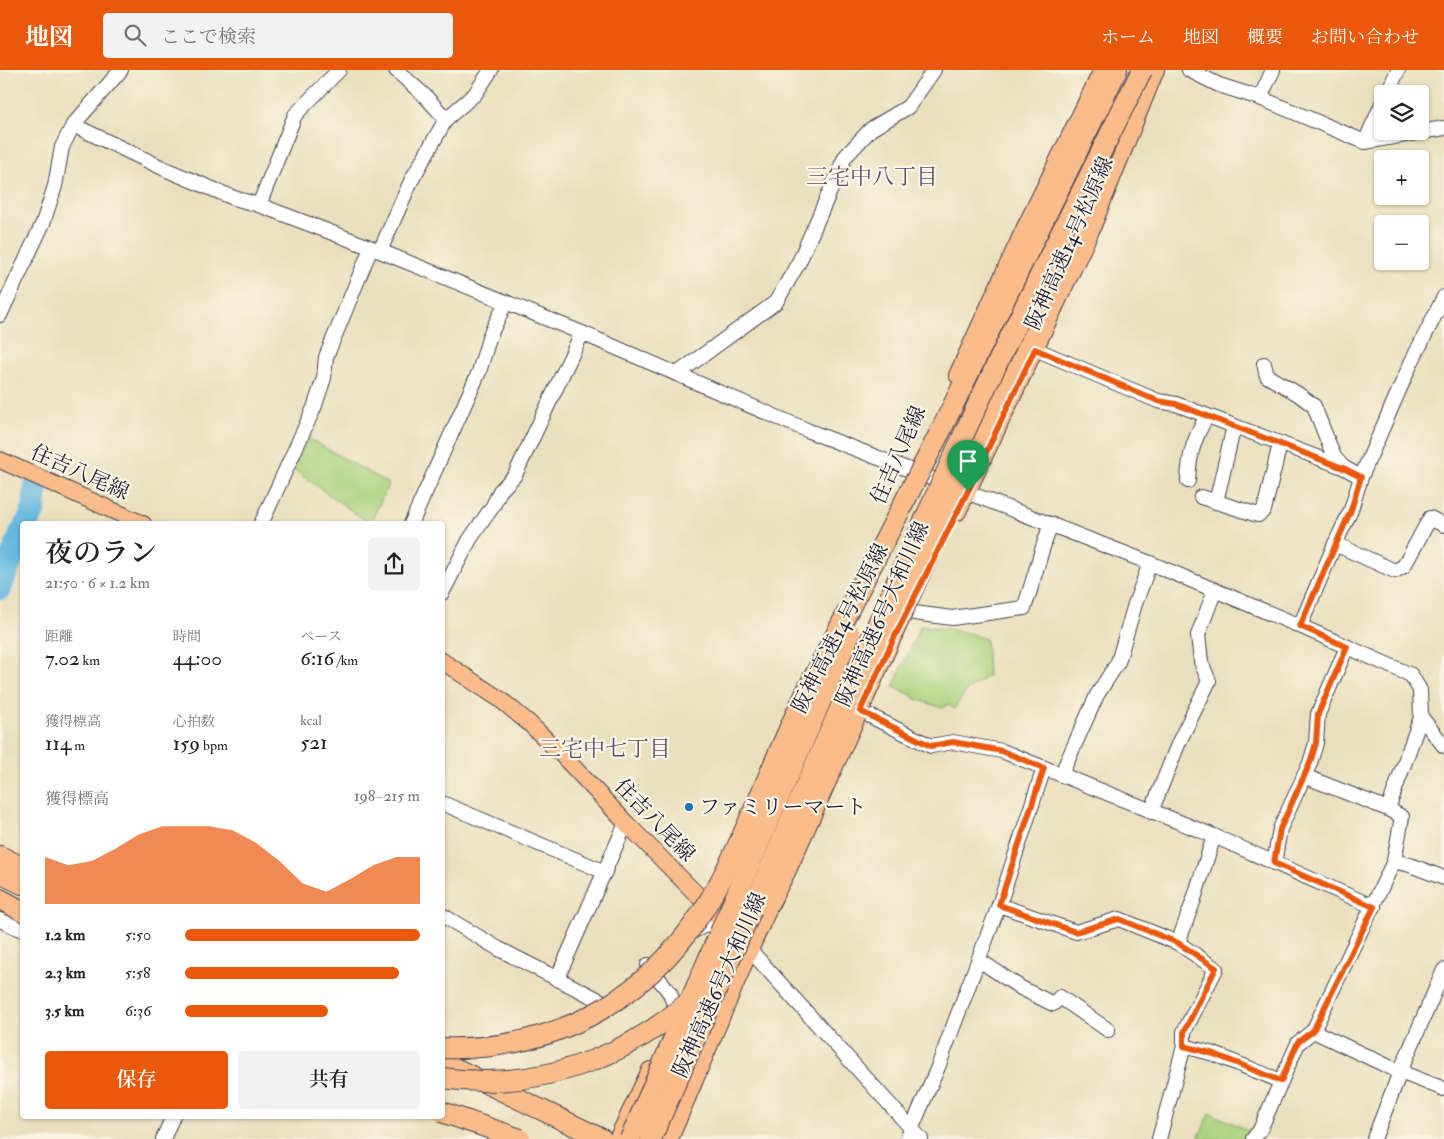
<!DOCTYPE html>
<html lang="ja">
<meta charset="utf-8">
<style>
:root{--surface:#fff;--page:#f2f2f2;--text:#222;--muted:#767676;--accent:#ea580c}
body{margin:0;font-family:"IM FELL Double Pica","Noto Serif JP",serif;background:var(--page);color:var(--text);height:100vh;display:flex;flex-direction:column;font-size:19px;white-space:nowrap}
*{box-sizing:border-box;margin:0}
p{font-size:16px;color:var(--muted)}
.icon{flex:none;width:28px;height:28px;fill:none;stroke:currentColor;stroke-width:2;stroke-linecap:round;stroke-linejoin:round}
.map{position:relative;flex:1;overflow:hidden}
.details{position:absolute;left:20px;top:451px;width:425px;height:598px;display:flex;flex-direction:column;background:var(--surface);border-radius:5px;box-shadow:0 1px 4px #0004}
.details>*{flex:none}
.controls{position:absolute;left:1374px;top:15px;display:grid;gap:10px}
.controls a{display:grid;place-items:center;width:55px;height:55px;border-radius:5px;background:var(--surface);box-shadow:0 1px 4px #0004;font-size:25px}
.pin{position:absolute;display:grid;place-items:center;width:42px;height:42px;color:#fff;margin:-51px -21px;border-radius:50% 50% 50% 0;rotate:-45deg;box-shadow:0 0 5px #0007}
.pin .icon{rotate:45deg}
.round{display:grid;place-items:center;flex:none;width:52px;height:52px;border-radius:5px;background:var(--page)}
.headline{display:flex;align-items:center;justify-content:space-between;height:85px;padding:0 25px}
h1{font-size:28px;font-weight:600;line-height:38px}
.metrics{display:grid;grid-template-columns:repeat(3,1fr);gap:8px;height:85px;padding:5px 25px}
.metrics div{display:grid;align-content:center}
.metrics b{font-size:21px;font-weight:600}
.metrics small{font-size:14px;font-weight:400}
.metrics p{font-size:14px}
.chart{height:140px;padding:10px 25px}
.chart p{display:flex;justify-content:space-between}
.chart svg{width:100%;height:90px;margin-top:5px;fill:var(--accent);opacity:.7}
.primary-button{display:flex;gap:10px;margin-top:auto;padding:10px 25px}
.primary-button a{flex:1;height:58px;border-radius:5px;background:var(--accent);color:#fff;font-size:20px;font-weight:600;line-height:58px;text-align:center}
.primary-button a+a{background:var(--page);color:var(--text)}
ul{padding:0 25px;list-style:none;font-size:16px}
li{display:grid;grid-template-columns:80px 60px 1fr;align-items:center;height:38px}
li i{height:12px;border-radius:6px;background:var(--accent)}
header{display:flex;align-items:center;gap:30px;box-sizing:border-box;height:70px;padding:0 25px;background:var(--accent);color:#fff}
header strong{font-size:24px}
nav{display:flex;gap:28px;margin-inline-start:auto;font-size:18px}
.search{width:350px;height:45px;background:var(--page);display:flex;align-items:center;gap:12px;box-sizing:border-box;padding:0 18px;border-radius:5px;color:var(--muted);font-size:19px}
.map>svg:first-child{display:block}
.green{fill:#a8d17c;stroke:#657a5c}
.lines{fill:none;stroke-linecap:round;stroke-linejoin:round}
.river{stroke:#65b8e0;stroke-width:24}
.minor-casing{stroke:#403e4e;stroke-width:16}
.major-casing{stroke:#403e4e;stroke-width:18}
.highway-casing{stroke:#403e4e;stroke-width:22}
.minor{stroke:#fff;stroke-width:14}
.major{stroke:#fabc8b;stroke-width:16}
.highway{stroke:#fabc8b;stroke-width:20}
.highway-bridge-casing{stroke:#403e4e;stroke-width:22;stroke-linecap:butt}
.highway-bridge{stroke:#fabc8b;stroke-width:20}
.route-casing{stroke:#fff;stroke-width:10}
.route{stroke:#ea580c;stroke-width:6}
.poi-dot{fill:#1f6fb2;stroke:#fcf5e5;stroke-width:2}
.labels{text-anchor:middle;stroke-width:4.5;stroke-linejoin:round;paint-order:stroke}
.street-label{font-size:21px;fill:#22223b;stroke:#fcf5e5}
.poi-label{font-size:21px;fill:#22223b;stroke:#fcf5e5;text-anchor:start}
.neighbourhood-label{font-size:22px;fill:#5b4d71;stroke:#fcf5e5}
</style>
<header>
<strong>地図</strong>
<div class="search"><svg class="icon" aria-label="search" viewBox="0 0 24 24"><circle cx="10" cy="10" r="6"/><path d="M15 15l6 6"/></svg>ここで検索</div>
<nav><a>ホーム</a><a>地図</a><a>概要</a><a>お問い合わせ</a></nav>
</header>
<div class="map">
<svg width="1444" height="1069" viewBox="0 0 1444 1069">
<rect width="100%" height="100%" fill="#fcf5e5"/>
<filter id="ink" filterUnits="userSpaceOnUse"><feTurbulence type="fractalNoise" baseFrequency=".02" numOctaves="2"/><feDisplacementMap in="SourceGraphic" scale="10" xChannelSelector="R" yChannelSelector="G"/><feConvolveMatrix kernelMatrix="1 2 1 2 8 2 1 2 1" color-interpolation-filters="sRGB"/></filter>
<filter id="wash" filterUnits="userSpaceOnUse"><feTurbulence type="fractalNoise" baseFrequency=".0096" numOctaves="4" result="noise"/><feDisplacementMap in="SourceGraphic" scale="20" xChannelSelector="R" yChannelSelector="G"/><feGaussianBlur stdDeviation="1.12" result="paint"/><feColorMatrix in="noise" values="0 0 0 0 0 0 0 0 0 0 0 0 0 0 0 0 0 1.4 0 .05"/><feComposite in="paint" operator="in"/></filter>
<g filter="url(#wash)">
<rect width="100%" height="100%" fill="#eae0bd"/>
<!-- green -->
<g class="green">
<path d="M308,368L389,414L370,454L293,399Z"/>
<path d="M921,555L965,562L986,569L988,606L967,620L954,639L948,634L943,638L913,628L914,626L893,617Z"/>
<path d="M1210,1043L1250,1061L1245,1069H1198Z"/>
</g>
<g class="lines">
<!-- river -->
<g class="river">
<path d="M27,454L34,439L36,417"/>
<path d="M0,518L22,462"/>
</g>
</g>
</g>
<g filter="url(#ink)">
<g class="lines">
<!-- minor casing -->
<g class="minor-casing">
<g id="minor">
<path d="M396,0L426,27L446,49"/>
<path d="M1189,0L1219,15L1260,28L1365,72L1444,58"/>
<path d="M1387,24L1398,0"/>
<path d="M1260,28L1273,0"/>
<path d="M73,55L167,100L234,128L259,135L380,181L582,263L809,361L1150,493L1300,556L1411,605L1420,620L1421,647L1388,739L1402,747L1394,791L1313,961L1298,973L1260,1060L1253,1069"/>
<path d="M1365,72L1382,34"/>
<path d="M259,135L295,45L339,0"/>
<path d="M380,181L411,111L446,49L475,24L491,0"/>
<path d="M0,245L43,153L55,116L62,77L73,55L121,0"/>
<path d="M1035,279L1158,331L1176,334L1343,397"/>
<path d="M1264,294L1267,306L1298,324L1314,336L1334,387L1343,397L1361,407"/>
<path d="M677,304L776,232L799,192L845,87L871,59L908,37L934,0"/>
<path d="M1188,411C1189,385 1194,368 1207,346"/>
<path d="M1201,427L1258,445L1264,440L1280,374"/>
<path d="M1216,432L1234,356"/>
<path d="M261,454L314,338L324,308L326,287L371,178"/>
<path d="M411,454L479,302L490,265L506,232"/>
<path d="M1335,474L1351,440L1361,407L1411,293L1444,227"/>
<path d="M442,523L470,469L493,436L500,421L515,405L582,263"/>
<path d="M907,542L952,548L1024,538C1034,511 1040,482 1051,454"/>
<path d="M1300,556L1335,474L1395,501L1404,496L1430,448L1444,455"/>
<path d="M860,641L931,676L953,672L1002,681L1214,766L1374,837"/>
<path d="M1421,647L1444,676"/>
<path d="M1061,705L1097,625L1118,592L1135,534L1150,493"/>
<path d="M1304,706L1388,739"/>
<path d="M442,733L605,802"/>
<path d="M1151,742L1179,672L1209,611L1201,592L1198,565L1215,520"/>
<path d="M1394,791L1410,795L1444,808"/>
<path d="M1274,793L1280,759L1310,693L1316,673L1318,644L1347,577"/>
<path d="M999,835L1076,862L1119,849L1178,873L1216,899L1184,962V976L1159,1069"/>
<path d="M442,845L499,879L601,931"/>
<path d="M0,850L22,860"/>
<path d="M690,863L720,847"/>
<path d="M1178,873L1193,832L1214,766"/>
<path d="M750,880L921,1069"/>
<path d="M979,890L1021,918L1053,934L1060,927L1108,960"/>
<path d="M648,895L670,923L677,943"/>
<path d="M557,909L626,753"/>
<path d="M1313,961L1400,1002L1444,1019"/>
<path d="M1184,976L1214,984L1281,1011"/>
<path d="M163,1069L173,1046"/>
<path d="M907,1069L938,997L999,835L1044,698"/>
<path d="M1374,1069L1400,1002L1444,900"/>
</g>
</g>
<!-- major casing -->
<g class="major-casing">
<g id="major">
<path d="M957,305L1025,157L1102,0"/>
<path d="M0,390L143,454"/>
<path d="M958,442L1090,163L1156,0"/>
<path d="M442,591L501,630L530,654L562,685L626,753L732,860"/>
<path d="M617,1069L650,1000"/>
<path d="M670,1069L750,880L775,825"/>
</g>
</g>
<!-- highway casing -->
<g class="highway-casing">
<g id="highway">
<path d="M939,364L1117,0"/>
<path d="M976,379L1099,107"/>
<path d="M0,786L22,797"/>
<path d="M0,803L22,814"/>
<path d="M0,829L22,841"/>
<path d="M442,992L602,1069"/>
</g>
</g>
<!-- minor -->
<use href="#minor" class="minor"/>
<!-- major -->
<use href="#major" class="major"/>
<!-- highway -->
<use href="#highway" class="highway"/>
<!-- highway-bridge casing -->
<g class="highway-bridge-casing">
<g id="highway-bridge">
<path d="M767,836L786,800L976,379"/>
<path d="M442,978C562,982 658,923 716,819C749,759 772,693 802,631C816,601 833,571 848,541C879,482 909,423 939,364"/>
<path d="M442,1008C548,1023 649,980 719,902"/>
<path d="M442,1042L520,1069"/>
<path d="M630,1069L850,564"/>
<path d="M651,1069C753,838 852,606 958,377C1016,250 1080,125 1142,0"/>
</g>
</g>
<!-- highway-bridge -->
<use href="#highway-bridge" class="highway-bridge"/>
</g>
</g>
<g class="lines" filter="url(#ink)">
<!-- route casing -->
<g class="route-casing">
<path id="route" d="M1035,279L1158,331L1176,334L1343,398L1361,407L1351,440L1300,556L1347,577L1318,644L1316,673L1310,693L1280,759L1274,793L1374,837L1313,961L1298,972L1281,1011L1214,984L1184,976V962L1216,898L1178,873L1119,849L1076,862L999,835L1044,698L1002,681L953,672L931,676L860,641L897,562L968,421Z"/>
</g>
<!-- route -->
<use href="#route" class="route"/>
</g>
<!-- markers -->
<circle class="poi-dot" cx="689" cy="737" r="5"/>
<g class="labels">
<!-- street labels -->
<g class="street-label">
<text transform="translate(1069 173) rotate(-66)" y="7">阪神高速14号松原線</text>
<text transform="translate(898 385) rotate(-66)" y="7">住吉八尾線</text>
<text transform="translate(80 402) rotate(24)" y="7">住吉八尾線</text>
<text transform="translate(882 544) rotate(-66)" y="7">阪神高速6号大和川線</text>
<text transform="translate(840 558) rotate(-63)" y="7">阪神高速14号松原線</text>
<text transform="translate(655 750) rotate(46)" y="7">住吉八尾線</text>
<text transform="translate(719 915) rotate(-66)" y="7">阪神高速6号大和川線</text>
</g>
<!-- poi labels -->
<g class="poi-label">
<text x="699" y="744">ファミリーマート</text>
</g>
<!-- neighbourhood labels -->
<g class="neighbourhood-label">
<text x="872" y="114">三宅中八丁目</text>
<text x="605" y="686">三宅中七丁目</text>
</g>
</g>
</svg>
<div class="controls">
<a><svg class="icon" aria-label="layers" viewBox="0 0 24 24"><path d="M12 4l9 5-9 5-9-5zM3 14l9 5 9-5"/></svg></a>
<a>+</a>
<a>−</a>
</div>
<div class="pin" style="left:968px;top:421px;background:#1e9e55"><svg class="icon" aria-label="arrive" viewBox="0 0 24 24"><path d="M6 21V4h12l-3 4 3 4H6"/></svg></div>
<section class="details">
<div class="headline"><div><h1>夜のラン</h1><p>21:50 · 6 × 1.2 km</p></div><a class="round"><svg class="icon" aria-label="share" viewBox="0 0 24 24"><path d="M12 15V3M7 8l5-5 5 5M5 13v7h14v-7"/></svg></a></div>
<div class="metrics">
<div><p>距離</p><b>7.02<small> km</small></b></div>
<div><p>時間</p><b>44:00</b></div>
<div><p>ペース</p><b>6:16<small> /km</small></b></div>
</div>
<div class="metrics">
<div><p>獲得標高</p><b>114<small> m</small></b></div>
<div><p>心拍数</p><b>159<small> bpm</small></b></div>
<div><p>kcal</p><b>521</b></div>
</div>
<div class="chart"><p><span>獲得標高</span>198–215 m</p>
<svg viewBox="0 0 160 44" preserveAspectRatio="none"><path d="M0 44V21L10 25L20 23L30 17L40 10L50 6L60 6L70 6L80 8L90 14L100 23L110 34L120 38L130 32L140 25L150 21L160 21V44z"/></svg>
</div>
<ul>
<li><b>1.2 km</b>5:50<i style="width:100%"></i></li>
<li><b>2.3 km</b>5:58<i style="width:91%"></i></li>
<li><b>3.5 km</b>6:36<i style="width:61%"></i></li>
</ul>
<div class="primary-button"><a>保存</a><a>共有</a></div>
</section>
</div>
